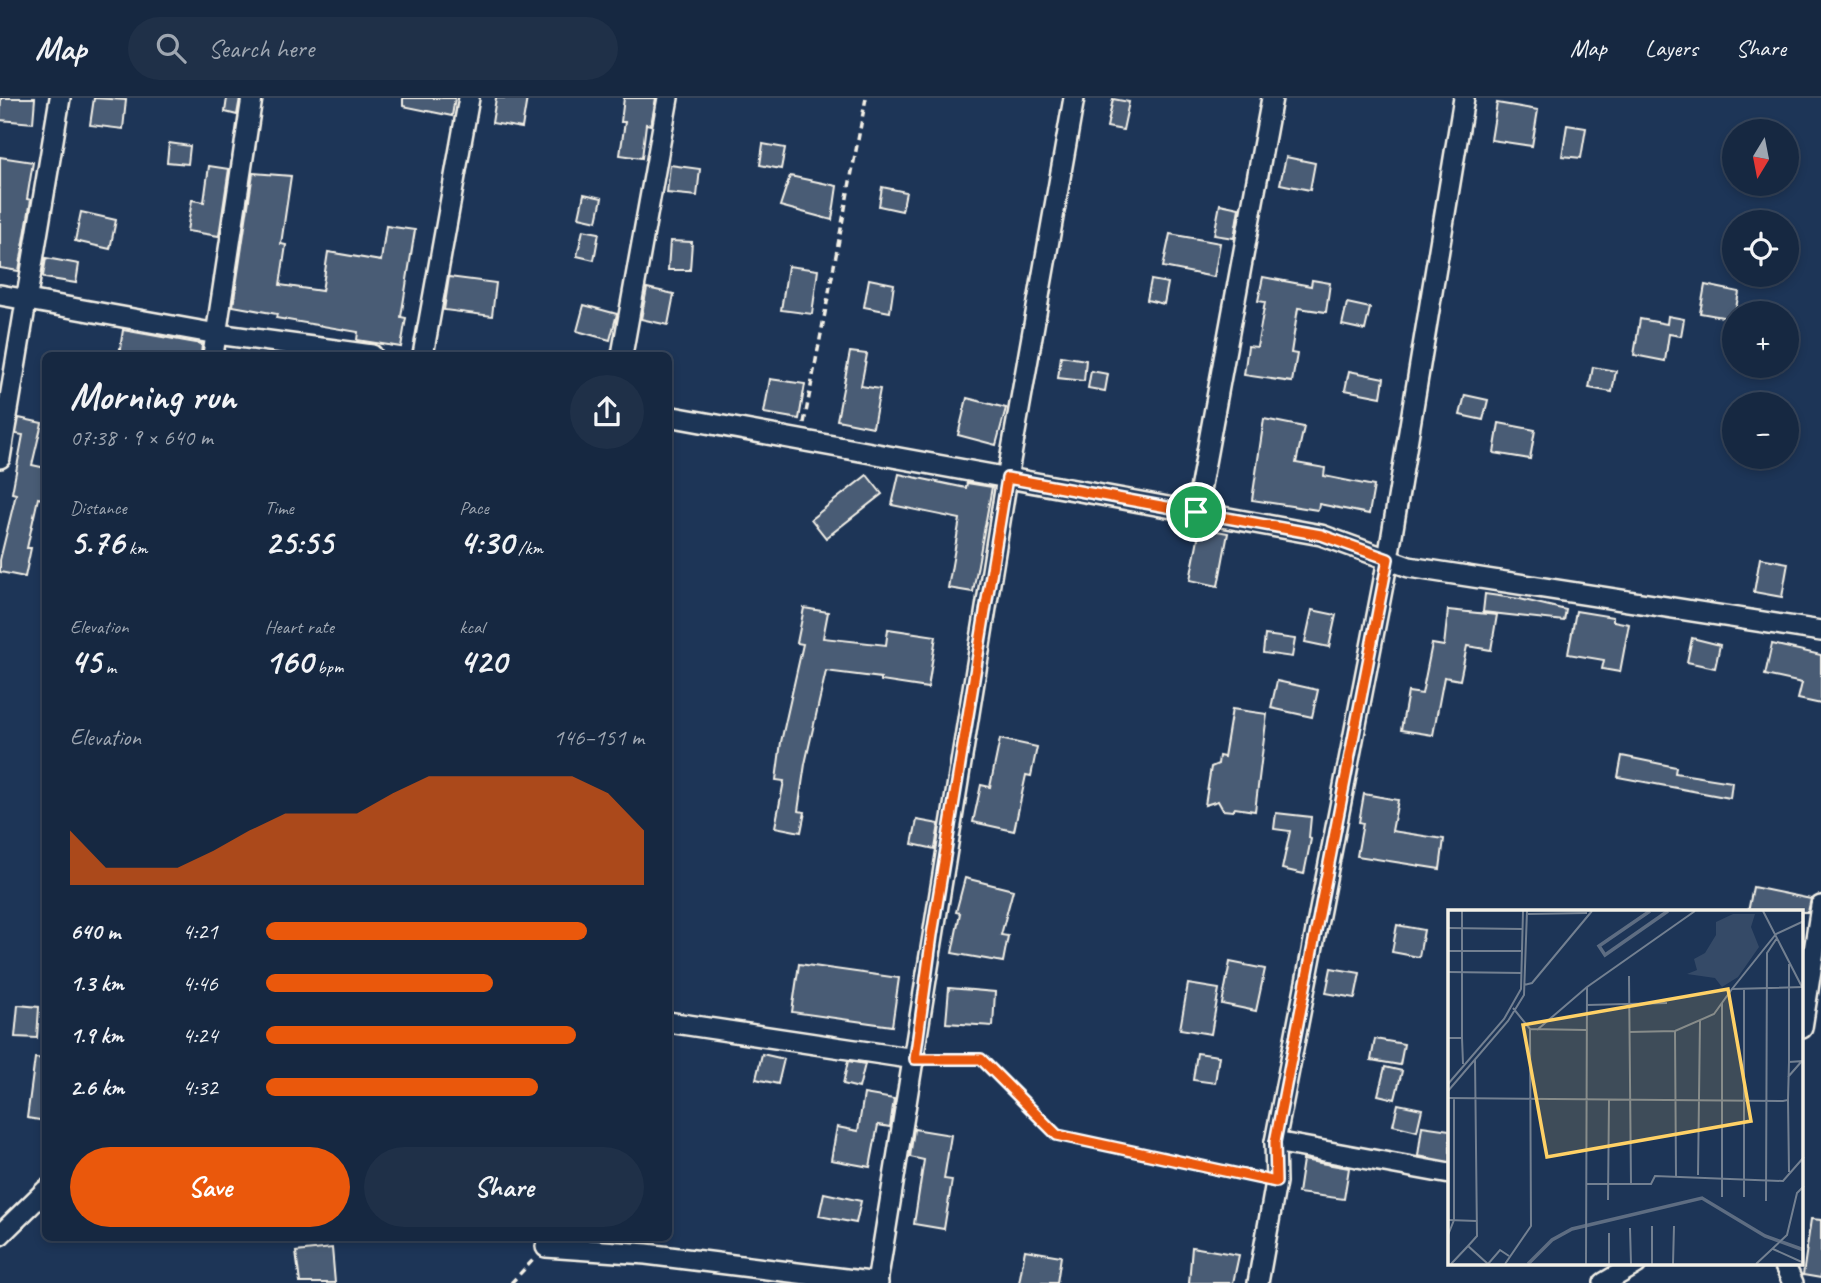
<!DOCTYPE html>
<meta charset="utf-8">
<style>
:root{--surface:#162841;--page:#1f3048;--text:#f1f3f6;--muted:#9ea6b1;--line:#35445a;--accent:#ea580c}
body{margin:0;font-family:Caveat,sans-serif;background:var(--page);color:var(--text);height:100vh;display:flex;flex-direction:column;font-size:26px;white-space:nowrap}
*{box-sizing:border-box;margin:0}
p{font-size:23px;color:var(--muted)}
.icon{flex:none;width:38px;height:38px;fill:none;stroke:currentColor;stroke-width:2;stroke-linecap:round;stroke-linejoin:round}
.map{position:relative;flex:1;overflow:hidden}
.sheet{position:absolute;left:42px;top:254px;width:630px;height:889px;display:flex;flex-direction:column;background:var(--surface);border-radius:10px;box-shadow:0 4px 10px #0003,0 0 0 2px var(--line)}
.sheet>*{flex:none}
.needle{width:46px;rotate:190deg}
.controls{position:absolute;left:1722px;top:21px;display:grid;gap:14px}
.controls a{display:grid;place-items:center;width:77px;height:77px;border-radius:50%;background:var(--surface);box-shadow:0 4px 10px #0003,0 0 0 2px var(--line);font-size:35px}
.pin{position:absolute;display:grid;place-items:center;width:60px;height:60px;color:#fff;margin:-30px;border:4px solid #fff;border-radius:50%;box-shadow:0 2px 7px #0007}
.round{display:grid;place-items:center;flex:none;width:74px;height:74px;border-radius:37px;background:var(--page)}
.overview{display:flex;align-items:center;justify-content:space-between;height:119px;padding:0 28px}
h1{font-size:38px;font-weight:800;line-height:52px}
.stats{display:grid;grid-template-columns:repeat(3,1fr);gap:10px;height:119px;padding:7px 28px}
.stats div{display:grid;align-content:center}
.stats b{font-size:35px;font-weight:800}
.stats small{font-size:19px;font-weight:400}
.stats p{font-size:19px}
.chart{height:196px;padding:14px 28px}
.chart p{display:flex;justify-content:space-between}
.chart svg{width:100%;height:126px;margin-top:7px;fill:var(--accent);opacity:.7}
.primary-button{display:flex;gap:14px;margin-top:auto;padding:14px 28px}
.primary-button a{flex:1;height:80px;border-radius:42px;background:var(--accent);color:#fff;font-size:28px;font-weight:800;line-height:80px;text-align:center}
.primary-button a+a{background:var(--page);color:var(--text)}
ul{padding:0 28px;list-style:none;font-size:23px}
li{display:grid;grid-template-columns:112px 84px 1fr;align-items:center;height:52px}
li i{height:18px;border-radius:9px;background:var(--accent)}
header{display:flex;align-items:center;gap:42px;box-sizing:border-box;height:98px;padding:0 35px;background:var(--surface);border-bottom:2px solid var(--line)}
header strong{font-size:33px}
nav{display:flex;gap:38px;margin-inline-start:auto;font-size:24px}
.search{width:490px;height:63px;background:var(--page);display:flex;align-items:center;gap:18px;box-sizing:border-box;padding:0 24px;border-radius:38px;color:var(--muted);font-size:26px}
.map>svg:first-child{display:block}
.building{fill:#485b74;stroke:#f4f1e8;stroke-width:2}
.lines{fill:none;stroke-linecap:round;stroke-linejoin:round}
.minor-casing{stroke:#f4f1e8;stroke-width:24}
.path{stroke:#f4f1e8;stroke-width:3.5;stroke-dasharray:7 5;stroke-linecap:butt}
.minor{stroke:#1d3557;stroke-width:19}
.route-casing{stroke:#fff;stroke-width:14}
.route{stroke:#ea580c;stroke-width:9}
.inset-river{fill:none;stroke:#5e6d82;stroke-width:3.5}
.inset-road{fill:none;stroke:#738091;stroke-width:2}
.view{fill:#ffd166;fill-opacity:0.15;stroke:#ffd166;stroke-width:3.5}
.inset-edge{fill:none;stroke:#f4f1e8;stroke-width:3.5}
</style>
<header>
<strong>Map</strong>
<div class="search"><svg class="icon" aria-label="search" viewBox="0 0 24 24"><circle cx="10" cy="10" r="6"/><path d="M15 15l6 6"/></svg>Search here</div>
<nav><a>Map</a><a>Layers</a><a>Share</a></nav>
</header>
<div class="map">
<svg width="1821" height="1185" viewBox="0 0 1821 1185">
<rect width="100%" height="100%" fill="#1d3557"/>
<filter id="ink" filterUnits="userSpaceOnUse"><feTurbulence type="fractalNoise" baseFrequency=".0143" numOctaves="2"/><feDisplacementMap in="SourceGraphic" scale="14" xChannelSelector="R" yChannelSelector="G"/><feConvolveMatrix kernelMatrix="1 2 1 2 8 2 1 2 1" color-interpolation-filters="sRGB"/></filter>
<g filter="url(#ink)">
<!-- building -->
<g class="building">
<path d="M1,0H35L33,25L0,22Z"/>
<path d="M94,0L126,2L123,31L90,27Z"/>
<path d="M227,0H240L237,17L225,14Z"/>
<path d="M403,0H455L452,18L403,8Z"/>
<path d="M496,0H527L522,30L492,25Z"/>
<path d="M624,0H656L651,27L646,26L642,60L620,57L625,24H621Z"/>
<path d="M1113,1L1129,4L1123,32L1107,29Z"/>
<path d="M1497,5L1538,12L1532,48L1491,42Z"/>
<path d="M1567,27L1586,30L1581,60L1562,58Z"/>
<path d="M169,45L190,48L188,66L167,64Z"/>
<path d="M763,46L785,50L781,71L760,67Z"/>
<path d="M0,59L33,64L27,101L31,102L19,173L0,170Z"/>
<path d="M1286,59L1315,65L1310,92L1280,86Z"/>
<path d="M670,67L700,71L697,98L667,95Z"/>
<path d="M209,68L229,71L219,138L187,133L192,102L204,104Z"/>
<path d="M253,75L291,78L281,146L286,147L280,187L322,193L328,154L381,163L386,128L415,132L401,219L406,220L401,249L357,242L358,234L276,220L277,216L233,208Z"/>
<path d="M790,78L837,88L832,122L780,108Z"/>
<path d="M882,89L906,94L902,113L879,108Z"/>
<path d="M584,96L602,100L597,123L579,119Z"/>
<path d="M1220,106L1239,110L1234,140L1214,137Z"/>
<path d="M81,114L116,122L110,151L75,143Z"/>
<path d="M583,132L599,135L594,162L577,158Z"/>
<path d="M1170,136L1220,145L1214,179L1163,169Z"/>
<path d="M670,143L692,144L690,172H668Z"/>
<path d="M46,160L79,166L76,185L45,180L43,178Z"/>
<path d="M788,168L818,172L812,216L781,212Z"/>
<path d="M449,179L496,185L492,218L444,212Z"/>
<path d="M1263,179L1311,188L1312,182L1330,185L1326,214L1298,210L1291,255L1297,256L1292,284L1244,277L1248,248L1257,249L1265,204L1258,203Z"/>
<path d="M869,181L894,186L890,214L864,209Z"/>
<path d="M1151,182L1168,185L1164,206L1147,202Z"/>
<path d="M1705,187L1739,194L1734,221L1700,215Z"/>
<path d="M647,190L674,196L668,227L641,221Z"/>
<path d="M1347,205L1370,210L1365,232L1342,227Z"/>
<path d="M584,207L617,216L610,242L577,233Z"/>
<path d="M1668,218L1684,221L1681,238L1669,236L1665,263L1634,257L1640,221L1667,226Z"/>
<path d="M123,232L202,246L201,257H119Z"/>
<path d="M850,254L867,256L861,288L880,291L873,329L837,322Z"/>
<path d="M1061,258L1086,262L1084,283L1058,280Z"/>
<path d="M1593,269L1616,273L1612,294L1589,290Z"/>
<path d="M1091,273L1108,276L1105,293L1088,290Z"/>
<path d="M1349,273L1384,280L1381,299L1345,292Z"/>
<path d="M770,281L805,286L799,321L764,315Z"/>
<path d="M1465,297L1488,302L1483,322L1460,317Z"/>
<path d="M967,300L1006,310L996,347L958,337Z"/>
<path d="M19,320L42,325L32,367L46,370V402L38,400L27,450H31L25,479L0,474V462L16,396L12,395L23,337L16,336Z"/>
<path d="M1264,321L1304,329L1296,365L1325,370L1324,378L1374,388L1369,416L1319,406L1318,412L1252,402Z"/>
<path d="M1499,325L1535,332L1530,361L1494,355Z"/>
<path d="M899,376L966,390L967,385L992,389L973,494L948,490L960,421L892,407Z"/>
<path d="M867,377L882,396L826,440L811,421Z"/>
<path d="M1200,430L1228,435L1218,488L1190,482Z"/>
<path d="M1760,460L1788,465L1782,499L1754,494Z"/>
<path d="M1485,496L1520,501L1566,512L1564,523L1483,514Z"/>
<path d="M804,510L828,514L823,540L886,547L888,531L936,538L928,590L881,583V580L826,573L805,666L798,713L805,714L801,734L775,729L784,683L776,682L781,644L803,546L797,545Z"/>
<path d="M1312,512L1336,517L1329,549L1305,544Z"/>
<path d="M1448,512L1497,517L1491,552L1467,548L1460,582L1444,579L1433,637L1401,632L1408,594L1422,596L1432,546L1444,548Z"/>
<path d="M1576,513L1613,519V523L1629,526L1620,574L1602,571L1604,562L1568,556Z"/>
<path d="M1265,537L1295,541L1292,559L1263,555Z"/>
<path d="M1692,540L1720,547L1715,570L1687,564Z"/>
<path d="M1772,546L1821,557V606L1798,601L1802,585L1765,577Z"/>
<path d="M1277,583L1318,592L1312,619L1271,610Z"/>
<path d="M1232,611L1267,616L1255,713L1235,710L1233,713L1223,712L1218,703L1205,707L1211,669L1218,666L1219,658L1224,659Z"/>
<path d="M1000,641L1037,649L1031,678L1026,677L1014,733L973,724L981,687L990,689Z"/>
<path d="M1622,658L1676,669L1675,675L1732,684L1730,700L1618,679Z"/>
<path d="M1364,696L1398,702L1392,733L1444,741L1440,771L1357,758L1363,725L1359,724Z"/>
<path d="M1276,715L1311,719L1309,740L1311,741L1304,776L1282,771L1290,733L1274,731Z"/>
<path d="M917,722L939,726L935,751L912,746Z"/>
<path d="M965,780L1013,792L1001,837L1008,838L1003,864L952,855L960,815L956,814Z"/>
<path d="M1753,789L1811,801L1808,814H1748Z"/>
<path d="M1397,827L1424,832L1419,859L1392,854Z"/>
<path d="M1230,864L1265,871L1256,913L1222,906Z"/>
<path d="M799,866L899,880L892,928L792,914Z"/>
<path d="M1331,870L1360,875L1355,900L1326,895Z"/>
<path d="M1188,886L1219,891L1211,936L1180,931Z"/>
<path d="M949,890L995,894L993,928L946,925Z"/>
<path d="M18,907L39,909L37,940L15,939Z"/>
<path d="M1375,941L1404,946L1400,967L1371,962Z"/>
<path d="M1197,955L1219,958L1215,985L1193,982Z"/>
<path d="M762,956L784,961L778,986L756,981Z"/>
<path d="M35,960L46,961V1023L27,1020Z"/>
<path d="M848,963L865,966L859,990L843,986Z"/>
<path d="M1385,969L1402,973L1395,1001L1378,997Z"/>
<path d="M864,996L894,1001L890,1029L878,1027L870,1069L831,1062L837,1029L858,1033Z"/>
<path d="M1398,1006L1422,1011L1417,1033L1393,1027Z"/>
<path d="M1422,1028L1450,1032V1064L1418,1058Z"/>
<path d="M914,1031L951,1037L944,1081L952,1082L944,1131L914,1126L924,1062L910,1059Z"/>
<path d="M1303,1062L1349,1070L1344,1101L1298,1095Z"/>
<path d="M824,1095L861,1103L856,1125L819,1118Z"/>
<path d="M1811,1121L1821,1122V1180L1803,1177Z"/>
<path d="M1192,1149L1239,1157L1233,1185H1189Z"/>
<path d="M332,1150L335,1185H300L296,1154Z"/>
<path d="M1025,1152L1061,1158L1057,1185H1019Z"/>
</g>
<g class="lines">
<!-- minor casing -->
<g class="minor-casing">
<g id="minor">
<path d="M0,197L217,236L372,257"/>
<path d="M213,257L252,0"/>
<path d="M423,257L469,0"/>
<path d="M622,257L668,0"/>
<path d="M668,318L1321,437L1409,469L1821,533"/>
<path d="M0,360L60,0"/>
<path d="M1196,414L1272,0"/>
<path d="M668,924L915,961"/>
<path d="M1802,930L1821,808"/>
<path d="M1275,1044L1450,1076"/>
<path d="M0,1137L46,1092"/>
<path d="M546,1149L646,1156L878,1185"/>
<path d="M1784,1166L1793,1185"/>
<path d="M877,1185L1007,380L1074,0"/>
<path d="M1258,1185L1276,1084L1275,1044L1388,461L1464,0"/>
<path d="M1604,1185L1636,1166"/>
</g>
</g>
<!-- path -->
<g class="path">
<path d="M804,325L866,0"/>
<path d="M933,961H981L1057,1037L1257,1080"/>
<path d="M511,1185L534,1161"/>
</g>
<!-- minor -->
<use href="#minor" class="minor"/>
</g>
</g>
<g class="lines" filter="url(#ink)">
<!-- route casing -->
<g class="route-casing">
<path id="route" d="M1007,380L1321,437L1388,461L1275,1044L1276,1084L1057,1037L981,961H915L932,837Z"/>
</g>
<!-- route -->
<use href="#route" class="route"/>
</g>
<!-- overview -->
<g transform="translate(1448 812)">
<rect width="355" height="355" fill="#1d3557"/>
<path d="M285,4H307L303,17L311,37L290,67L274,77L267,68L239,64L249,60L246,49L257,43L268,25V12Z" fill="#354a67"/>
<path class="inset-river" d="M202,1L151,36L157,45L220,1M80,354L104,330L124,319L254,288L317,326L356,340"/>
<path class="inset-road" d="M315,1L354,77M80,4L139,3M0,18L75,19M0,41H75M341,54V152M0,62L74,63M181,66L183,274M76,75L84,73L144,1M284,79L328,24L356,11M296,79V287M274,93V287M139,95L219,93M65,98L82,119L139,120M89,120L139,77L247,1M227,121L228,266M181,122L227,121L266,104L284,79L355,77M0,128H14L15,154M14,128V1M340,167L354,151M0,174L56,109L73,79L75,1M0,181L60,111L76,85L79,1M0,188L335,191L340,190L341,152L356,151M340,190L341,262M250,265L252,110M139,274H203L207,266L335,271L356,247M160,290L161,189M318,291L319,43L329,28M0,310L29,311M182,318L183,354M161,323V354M0,325L6,310V188M20,336L29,326L27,149M325,339L356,353M3,354L20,336L40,354L52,340L61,346M57,354L83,316L82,119M138,354L139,77M204,354V316M225,354L226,316M308,354L339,325L349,283L356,276"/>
<path class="view" d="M280,79L303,211L99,247L75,115Z"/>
<rect width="355" height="355" class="inset-edge"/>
</g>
</svg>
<div class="controls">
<a><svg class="needle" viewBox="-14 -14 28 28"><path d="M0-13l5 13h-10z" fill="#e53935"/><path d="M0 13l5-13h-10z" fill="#9ea6b1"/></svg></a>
<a><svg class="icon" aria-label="locate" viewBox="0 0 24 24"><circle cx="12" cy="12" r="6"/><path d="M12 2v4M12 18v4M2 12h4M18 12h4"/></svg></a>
<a>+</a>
<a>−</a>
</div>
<div class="pin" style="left:1196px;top:414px;background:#1e9e55"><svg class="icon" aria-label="arrive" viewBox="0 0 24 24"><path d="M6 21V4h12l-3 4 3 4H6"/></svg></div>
<section class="sheet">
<div class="overview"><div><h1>Morning run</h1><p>07:38 · 9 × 640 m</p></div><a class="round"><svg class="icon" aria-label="share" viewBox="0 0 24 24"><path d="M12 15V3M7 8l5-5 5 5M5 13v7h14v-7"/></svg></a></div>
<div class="stats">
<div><p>Distance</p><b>5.76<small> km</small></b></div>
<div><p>Time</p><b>25:55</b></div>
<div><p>Pace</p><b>4:30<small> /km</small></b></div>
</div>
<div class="stats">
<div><p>Elevation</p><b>45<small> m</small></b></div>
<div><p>Heart rate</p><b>160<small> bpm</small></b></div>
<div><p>kcal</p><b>420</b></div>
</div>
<div class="chart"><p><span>Elevation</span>146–151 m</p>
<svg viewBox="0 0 160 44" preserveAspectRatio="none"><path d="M0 44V25L10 38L20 38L30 38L40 32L50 25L60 19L70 19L80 19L90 12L100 6L110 6L120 6L130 6L140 6L150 12L160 25V44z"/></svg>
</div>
<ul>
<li><b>640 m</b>4:21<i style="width:85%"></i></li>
<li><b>1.3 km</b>4:46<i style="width:60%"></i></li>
<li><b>1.9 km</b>4:24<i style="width:82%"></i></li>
<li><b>2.6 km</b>4:32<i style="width:72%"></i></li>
</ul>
<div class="primary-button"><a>Save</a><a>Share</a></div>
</section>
</div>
